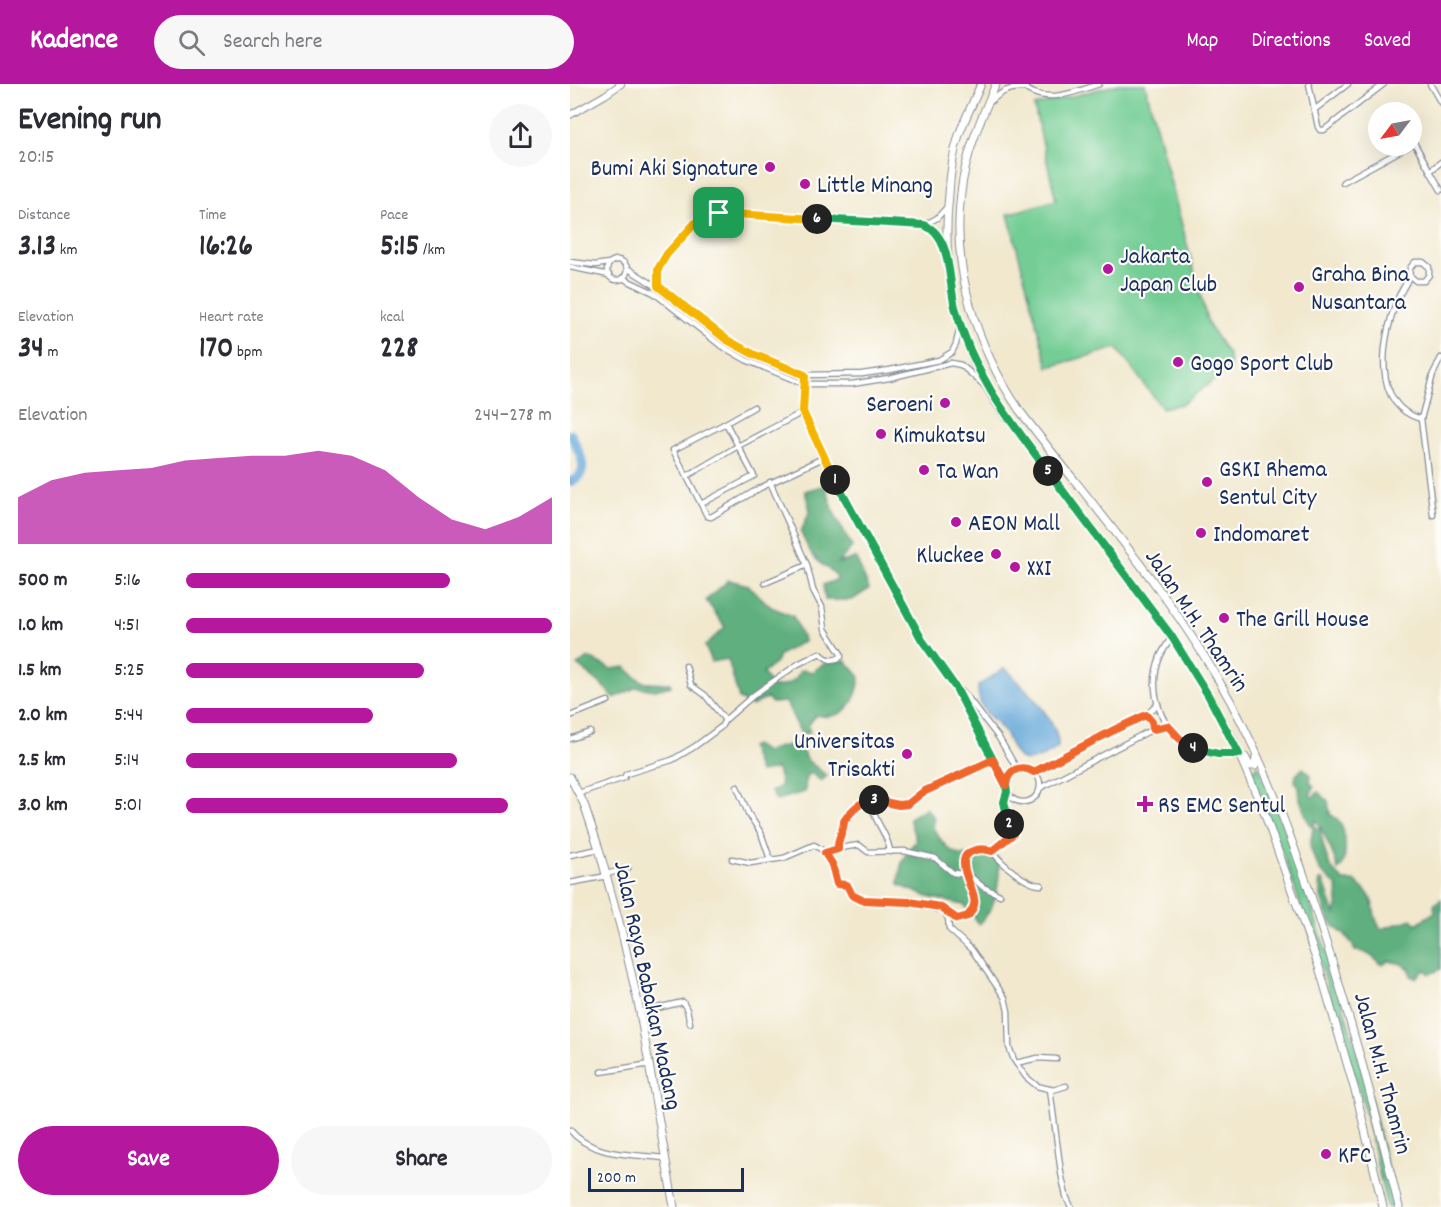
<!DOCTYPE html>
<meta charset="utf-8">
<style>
:root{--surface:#fff;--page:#f7f7f7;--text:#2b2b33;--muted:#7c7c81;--accent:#b5179e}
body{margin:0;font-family:Dekko,sans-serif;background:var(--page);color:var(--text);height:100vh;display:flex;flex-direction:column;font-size:22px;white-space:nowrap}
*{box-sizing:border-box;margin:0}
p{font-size:20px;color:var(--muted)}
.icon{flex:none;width:33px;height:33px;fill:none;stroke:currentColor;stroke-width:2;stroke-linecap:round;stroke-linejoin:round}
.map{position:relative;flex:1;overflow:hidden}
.panel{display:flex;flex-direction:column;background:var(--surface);width:570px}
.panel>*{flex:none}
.needle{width:39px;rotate:238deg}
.buttons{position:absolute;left:798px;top:18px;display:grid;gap:12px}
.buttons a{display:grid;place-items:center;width:54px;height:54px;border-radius:50%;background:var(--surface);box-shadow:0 6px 24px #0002;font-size:30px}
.scale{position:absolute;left:18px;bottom:15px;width:156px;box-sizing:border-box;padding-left:6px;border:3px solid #1b2f5e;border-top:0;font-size:16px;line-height:21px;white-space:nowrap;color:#1b2f5e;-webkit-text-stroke:4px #fdfcf7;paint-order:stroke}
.pin{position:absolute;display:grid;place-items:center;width:51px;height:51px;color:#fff;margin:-26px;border-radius:12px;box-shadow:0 3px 9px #0006}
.km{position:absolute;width:30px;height:30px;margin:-15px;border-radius:50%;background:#222;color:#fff;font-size:16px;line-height:30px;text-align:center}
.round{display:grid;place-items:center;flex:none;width:63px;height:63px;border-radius:32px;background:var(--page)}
.overview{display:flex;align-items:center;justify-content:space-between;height:102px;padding:0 18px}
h1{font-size:33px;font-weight:800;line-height:45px}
.metrics{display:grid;grid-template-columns:repeat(3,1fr);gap:9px;height:102px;padding:6px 18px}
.metrics div{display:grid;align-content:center}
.metrics b{font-size:30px;font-weight:800}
.metrics small{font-size:16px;font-weight:400}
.metrics p{font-size:16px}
.chart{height:168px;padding:12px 18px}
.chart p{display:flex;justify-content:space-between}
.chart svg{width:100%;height:108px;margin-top:6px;fill:var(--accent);opacity:.7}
.action{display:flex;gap:12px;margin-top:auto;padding:12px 18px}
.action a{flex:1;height:69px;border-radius:36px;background:var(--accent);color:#fff;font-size:24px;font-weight:800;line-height:69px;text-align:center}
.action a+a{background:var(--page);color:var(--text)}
ul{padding:0 18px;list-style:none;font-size:20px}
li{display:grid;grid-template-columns:96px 72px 1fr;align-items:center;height:45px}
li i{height:15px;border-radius:8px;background:var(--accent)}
header{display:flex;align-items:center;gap:36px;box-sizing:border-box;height:84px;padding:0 30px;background:var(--accent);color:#fff}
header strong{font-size:28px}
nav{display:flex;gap:33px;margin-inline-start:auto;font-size:21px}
.search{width:420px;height:54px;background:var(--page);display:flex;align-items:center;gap:15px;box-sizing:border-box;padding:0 21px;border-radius:33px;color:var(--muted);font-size:22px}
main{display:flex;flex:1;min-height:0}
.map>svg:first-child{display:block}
.green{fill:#73cd94;stroke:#477e79;stroke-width:1.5}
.forest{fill:#5eb07e;stroke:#3c706e;stroke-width:1.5}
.water{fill:#66a9da;stroke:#406c9c;stroke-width:1.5}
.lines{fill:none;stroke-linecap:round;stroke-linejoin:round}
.river{stroke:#66a9da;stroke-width:9}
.minor-casing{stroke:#868c96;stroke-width:7}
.secondary-casing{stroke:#868c96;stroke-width:8}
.primary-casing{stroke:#868c96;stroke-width:9}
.minor{stroke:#fff;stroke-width:4.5}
.secondary{stroke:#fff;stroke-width:6}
.primary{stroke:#fff;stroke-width:7}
.split-1-casing{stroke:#fff;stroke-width:12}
.split-2-casing{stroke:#fff;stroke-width:12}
.split-3-casing{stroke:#fff;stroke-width:12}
.split-4-casing{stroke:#fff;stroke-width:12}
.split-5-casing{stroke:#fff;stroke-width:12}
.split-6-casing{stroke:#fff;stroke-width:12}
.split-7-casing{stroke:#fff;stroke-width:12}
.split-1{stroke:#f5b400;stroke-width:8}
.split-2{stroke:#22a559;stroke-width:8}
.split-3{stroke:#f0652b;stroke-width:8}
.split-4{stroke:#f0652b;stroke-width:8}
.split-5{stroke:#22a559;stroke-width:8}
.split-6{stroke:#22a559;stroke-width:8}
.split-7{stroke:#f5b400;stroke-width:8}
.poi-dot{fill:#b5179e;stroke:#fdfcf7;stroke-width:2}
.labels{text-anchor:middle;stroke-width:4.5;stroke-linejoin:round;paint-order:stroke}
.poi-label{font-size:24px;fill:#1b2f5e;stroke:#fdfcf7;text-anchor:start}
.street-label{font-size:24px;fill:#1b2f5e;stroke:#fdfcf7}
</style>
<header>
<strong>Kadence</strong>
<div class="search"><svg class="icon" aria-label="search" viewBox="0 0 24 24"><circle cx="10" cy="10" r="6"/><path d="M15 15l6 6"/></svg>Search here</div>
<nav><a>Map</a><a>Directions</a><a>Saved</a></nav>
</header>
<main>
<section class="panel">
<div class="overview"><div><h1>Evening run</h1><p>20:15</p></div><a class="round"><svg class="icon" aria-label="share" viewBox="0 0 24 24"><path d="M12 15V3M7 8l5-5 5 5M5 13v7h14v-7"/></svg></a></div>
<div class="metrics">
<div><p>Distance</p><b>3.13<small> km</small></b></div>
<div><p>Time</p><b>16:26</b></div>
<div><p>Pace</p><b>5:15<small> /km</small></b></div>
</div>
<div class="metrics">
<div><p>Elevation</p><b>34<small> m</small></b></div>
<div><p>Heart rate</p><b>170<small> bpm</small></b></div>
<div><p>kcal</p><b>228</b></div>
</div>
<div class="chart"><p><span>Elevation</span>244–278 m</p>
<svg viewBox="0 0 160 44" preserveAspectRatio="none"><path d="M0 44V25L10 18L20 15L30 14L40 13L50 10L60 9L70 8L80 8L90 6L100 8L110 14L120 25L130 34L140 38L150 33L160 25V44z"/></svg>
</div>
<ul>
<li><b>500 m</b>5:16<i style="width:72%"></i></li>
<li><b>1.0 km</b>4:51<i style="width:100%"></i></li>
<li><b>1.5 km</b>5:25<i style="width:65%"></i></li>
<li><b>2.0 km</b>5:44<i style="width:51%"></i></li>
<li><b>2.5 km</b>5:14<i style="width:74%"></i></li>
<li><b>3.0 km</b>5:01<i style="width:88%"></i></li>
</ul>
<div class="action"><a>Save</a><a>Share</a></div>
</section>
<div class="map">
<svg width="871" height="1123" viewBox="0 0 871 1123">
<rect width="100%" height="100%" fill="#fdfcf7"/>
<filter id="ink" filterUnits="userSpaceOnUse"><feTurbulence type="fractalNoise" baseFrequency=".0167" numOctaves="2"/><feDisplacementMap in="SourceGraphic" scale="12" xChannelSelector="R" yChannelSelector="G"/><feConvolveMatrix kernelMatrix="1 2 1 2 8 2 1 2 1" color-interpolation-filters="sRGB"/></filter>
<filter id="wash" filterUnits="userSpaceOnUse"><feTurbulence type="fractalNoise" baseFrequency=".008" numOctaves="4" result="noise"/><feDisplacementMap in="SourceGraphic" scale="24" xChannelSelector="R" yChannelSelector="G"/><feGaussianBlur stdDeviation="1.35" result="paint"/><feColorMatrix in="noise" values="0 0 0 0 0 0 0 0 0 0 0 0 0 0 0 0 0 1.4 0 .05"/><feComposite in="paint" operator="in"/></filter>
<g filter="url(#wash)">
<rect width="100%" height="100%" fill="#f1e8ce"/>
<!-- green -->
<g class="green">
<path d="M549,0H575L638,240L659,272L660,284L612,320L592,324L547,264L478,283L438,130L486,116L464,22Z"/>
<path d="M688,681L718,754L761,882L802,1017L826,1123H817L793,1019L751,882L717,781L680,686L686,685Z"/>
</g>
<!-- forest -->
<g class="forest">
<path d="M255,401L265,431L282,463L268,479L286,474L299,505L282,516H255L253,501L268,495C264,486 257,485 250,479C240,470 236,460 231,448L240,426L235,407Z"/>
<path d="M159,496L178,501L201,523L223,532L234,557L209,571L206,579L193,589L202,603C214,603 225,600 230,587L235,586L242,588L257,578L276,577L290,593C287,618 274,638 246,631L238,642L240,649L231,650L216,618L202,619L197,614L182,622L169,615L158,575L142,578L135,562L155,543L136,516Z"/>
<path d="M19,574L41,585L56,583C73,602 75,600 100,599L101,602L85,606L67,603L44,614L30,599L7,581Z"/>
<path d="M229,659L236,675L257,692L251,697L241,689L236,692L235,708L206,716L201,708L211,701L207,685L189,688L180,663L184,661L196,668L209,663Z"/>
<path d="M733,684L741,691L740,699L744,702L740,712L743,713L748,708L758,717L760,730C763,733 766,733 768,736C777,746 778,779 768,786C767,778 751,741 746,736L744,742L750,745C753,758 754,771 761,783C764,789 770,791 773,797H786C789,803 795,805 799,811C806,823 802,834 811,845L842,835L846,840L865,828L864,821L871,815V885L860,890L855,886L845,894L841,892L840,885L832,880L819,877L812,881C804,874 796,866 785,867C781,853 772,850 763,841C756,835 747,804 750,796H753L765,831L768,818L767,802L751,788L744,774L740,762L743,744L737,735L729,712V703L725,697L726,691Z"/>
<path d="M356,724L364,734L363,744C382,774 387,774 421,769L429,776C430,798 426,824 409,840L394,821L358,813L329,801C329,782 333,771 346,757L339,734Z"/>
</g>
<!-- water -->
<path class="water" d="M435,584C452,602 490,636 488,663C481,669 462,679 453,676C442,671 441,658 435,649C429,640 419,633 413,624C409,618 408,609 408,602Z"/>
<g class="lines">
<!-- river -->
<path class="river" d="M0,398C24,388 8,368 1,350"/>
</g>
</g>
<g filter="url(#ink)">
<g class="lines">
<!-- minor casing -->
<g class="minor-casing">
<g id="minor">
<path d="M450,0C472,22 503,9 529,0"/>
<path d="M739,0L748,43L750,46H754L814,0"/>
<path d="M860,0L871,19"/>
<path d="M420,18C431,8 439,3 454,4"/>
<path d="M744,26L778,0"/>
<path d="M842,55L860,87"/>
<path d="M871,78L860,87L871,106"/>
<path d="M773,98L839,62"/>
<path d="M354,141L367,134L377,123"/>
<circle cx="47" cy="186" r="10"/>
<path d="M0,178L25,181L39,179"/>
<path d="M0,183L39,191"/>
<path d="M57,184L103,213L157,256L185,271L235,291L292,290L320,286L369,276L382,268L386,260L390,242"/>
<path d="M840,192L846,197H854L859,191V183L853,178H845L840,184C840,196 833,203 828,214C812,252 800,321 851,335"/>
<path d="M52,194L84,209L150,261L176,276L234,300H282L319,294L381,279L391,281L414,301"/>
<path d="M88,202V185L97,170L127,136L136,132L149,129L354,141C366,145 370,153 376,164"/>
<path d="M235,291L233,328L253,374L347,547L386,604L436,701"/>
<path d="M154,340L157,341L184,392L131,420L103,366Z"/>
<path d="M154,340L184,323"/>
<path d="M117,392L168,362L233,328"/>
<path d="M131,420L137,432L141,433L190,404L253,374"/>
<path d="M863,431L851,335L863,290L871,274"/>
<path d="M195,499L237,481"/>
<path d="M602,553C598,559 593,566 590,573C577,606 590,648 623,664C638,671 654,670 669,670"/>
<path d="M116,582L121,601L135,611L155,636"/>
<path d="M386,604L394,609L429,654L447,685"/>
<path d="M576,631L581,638L583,645"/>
<path d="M0,632L38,617"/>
<path d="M0,655L20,648"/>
<circle cx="453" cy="701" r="17"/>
<path d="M464,688L546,645L576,631L588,620"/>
<path d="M167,703L178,729L191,749L200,775"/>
<path d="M470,704L583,645L598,642"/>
<path d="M9,709L54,694L56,690L102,676L124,663L151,643L155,636L185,610L228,580L250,569C257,576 262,578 271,573V570L255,545L252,523L243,506L237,481L200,398"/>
<path d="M269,765L268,754L275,744L276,735L293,718L304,716"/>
<path d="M422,767C431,779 456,801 471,801"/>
<path d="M320,768C319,749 301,737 303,717L305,715L329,721L338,720L353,708L423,676"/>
<path d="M255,769L264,765L289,761L298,768L334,767L365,774L383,789L399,791L413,803L430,811"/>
<path d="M0,771L29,765"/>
<path d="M162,775L180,779L214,774L244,761C260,768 263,784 268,799L277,801L282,811L292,816L344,819L373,827L378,834L379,845L402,866L435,914L438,927L439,963L444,976L456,993L467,1002L483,1006L496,1002"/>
<path d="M37,790L58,784"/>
<path d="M0,799L37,792"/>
<path d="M375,825L387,835C430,831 373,776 404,766C411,764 416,765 422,767L443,750L434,718L437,708"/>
<path d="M70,928L113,918L117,926L120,939"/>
<path d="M446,979L468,974L486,975"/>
<path d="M31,988L80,980"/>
<path d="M480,1005L491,1089L496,1112L501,1123"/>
<path d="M0,1046C22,1073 63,1070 95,1074"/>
</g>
</g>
<!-- secondary casing -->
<g class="secondary-casing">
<path id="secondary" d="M0,31L35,11L51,0"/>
</g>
<!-- primary casing -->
<g class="primary-casing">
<g id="primary">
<path d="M411,0C404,17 395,34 389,51C383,70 380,90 379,110C371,184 385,253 425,317L602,553L638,611L663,656L694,728L749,883L788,1017L813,1123"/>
<path d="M426,0C411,34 395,71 391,109C381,186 407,264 450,327C517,415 593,500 649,597C687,661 713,731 737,800C773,907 803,1014 829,1123"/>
<path d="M675,673L680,682H685L686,673"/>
<path d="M0,693L14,720L29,765L52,849L69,923L104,1123"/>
</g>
</g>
<!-- minor -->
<use href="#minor" class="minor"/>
<!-- secondary -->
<use href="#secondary" class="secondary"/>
<!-- primary -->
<use href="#primary" class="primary"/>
</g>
</g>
<g class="lines" filter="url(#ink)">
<!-- split-1 casing -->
<g class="split-1-casing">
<path id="split-1" d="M149,129L136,132L128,136L97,170L88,185V202L157,256L185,271L235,291L233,328L265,396"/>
</g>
<!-- split-2 casing -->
<g class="split-2-casing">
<path id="split-2" d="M265,396L352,556L386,604L436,701L437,708L434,718L439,740"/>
</g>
<!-- split-3 casing -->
<g class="split-3-casing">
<path id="split-3" d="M304,716C290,717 282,726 274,737C274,748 267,753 268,765L255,769L262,780L267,800L277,801L282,811L292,816L339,818L370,823L387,835L398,832C402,827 406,820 404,814C402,801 383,773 403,767C410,764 416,765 422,767L443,750L439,740"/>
</g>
<!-- split-4 casing -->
<g class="split-4-casing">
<path id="split-4" d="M304,716L329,721L338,720L353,708L423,676L436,701C438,685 451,680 464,688L546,645L576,631L582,638L583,645L598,642L609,654L623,664"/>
</g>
<!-- split-5 casing -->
<g class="split-5-casing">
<path id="split-5" d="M478,387L602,553L638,611L669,670H648L623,664"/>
</g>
<!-- split-6 casing -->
<g class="split-6-casing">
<path id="split-6" d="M247,135L354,141C382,152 378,196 385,223C403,290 436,332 478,387"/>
</g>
<!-- split-7 casing -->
<g class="split-7-casing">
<path id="split-7" d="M149,129L247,135"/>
</g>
<!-- split-1 -->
<use href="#split-1" class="split-1"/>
<!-- split-2 -->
<use href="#split-2" class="split-2"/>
<!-- split-3 -->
<use href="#split-3" class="split-3"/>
<!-- split-4 -->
<use href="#split-4" class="split-4"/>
<!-- split-5 -->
<use href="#split-5" class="split-5"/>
<!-- split-6 -->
<use href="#split-6" class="split-6"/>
<!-- split-7 -->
<use href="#split-7" class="split-7"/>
</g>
<!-- markers -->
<g class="poi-dot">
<circle cx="200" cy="83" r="6"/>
<circle cx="235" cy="100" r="6"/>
<circle cx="538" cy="185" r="6"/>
<circle cx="729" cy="203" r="6"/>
<circle cx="608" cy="278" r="6"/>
<circle cx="375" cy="319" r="6"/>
<circle cx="311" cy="350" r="6"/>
<circle cx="354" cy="386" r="6"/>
<circle cx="637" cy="398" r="6"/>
<circle cx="386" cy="438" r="6"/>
<circle cx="631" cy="449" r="6"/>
<circle cx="426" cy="470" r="6"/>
<circle cx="445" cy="483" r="6"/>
<circle cx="654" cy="534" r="6"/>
<circle cx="337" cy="670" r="6"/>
<path d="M572 711h6v6h6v6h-6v6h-6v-6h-6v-6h6z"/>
<circle cx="756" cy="1070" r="6"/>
</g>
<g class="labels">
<!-- poi labels -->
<g class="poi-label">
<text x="188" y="91" text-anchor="end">Bumi Aki Signature</text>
<text x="247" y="108">Little Minang</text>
<text x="550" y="179">Jakarta<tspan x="550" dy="28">Japan Club</tspan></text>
<text x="741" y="197">Graha Bina<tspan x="741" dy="28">Nusantara</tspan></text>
<text x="620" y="286">Gogo Sport Club</text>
<text x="363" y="327" text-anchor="end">Seroeni</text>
<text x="323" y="358">Kimukatsu</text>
<text x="649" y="392">GSKI Rhema<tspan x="649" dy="28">Sentul City</tspan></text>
<text x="366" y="394">Ta Wan</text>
<text x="398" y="446">AEON Mall</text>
<text x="643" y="457">Indomaret</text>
<text x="414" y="478" text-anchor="end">Kluckee</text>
<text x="457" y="491">XXI</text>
<text x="666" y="542">The Grill House</text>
<text x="325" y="664" text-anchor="end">Universitas<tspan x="325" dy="28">Trisakti</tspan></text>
<text x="588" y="728">RS EMC Sentul</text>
<text x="768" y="1078">KFC</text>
</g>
<!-- street labels -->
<g class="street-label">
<text transform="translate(628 536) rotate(56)" y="8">Jalan M.H. Thamrin</text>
<text transform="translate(79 901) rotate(78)" y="8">Jalan Raya Babakan Madang</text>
<text transform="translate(814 989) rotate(75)" y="8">Jalan M.H. Thamrin</text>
</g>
</g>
</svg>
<div class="buttons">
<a><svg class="needle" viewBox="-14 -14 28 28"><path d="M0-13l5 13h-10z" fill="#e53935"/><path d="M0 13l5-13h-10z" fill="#7c7c81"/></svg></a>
</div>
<div class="scale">200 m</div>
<div class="pin" style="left:149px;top:129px;background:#1e9e55"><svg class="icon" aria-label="arrive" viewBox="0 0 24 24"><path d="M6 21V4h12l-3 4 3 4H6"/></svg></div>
<b class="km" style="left:265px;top:396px">1</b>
<b class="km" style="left:439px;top:740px">2</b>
<b class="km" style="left:304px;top:716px">3</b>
<b class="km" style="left:623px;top:664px">4</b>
<b class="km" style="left:478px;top:387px">5</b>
<b class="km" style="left:247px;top:135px">6</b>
</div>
</main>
